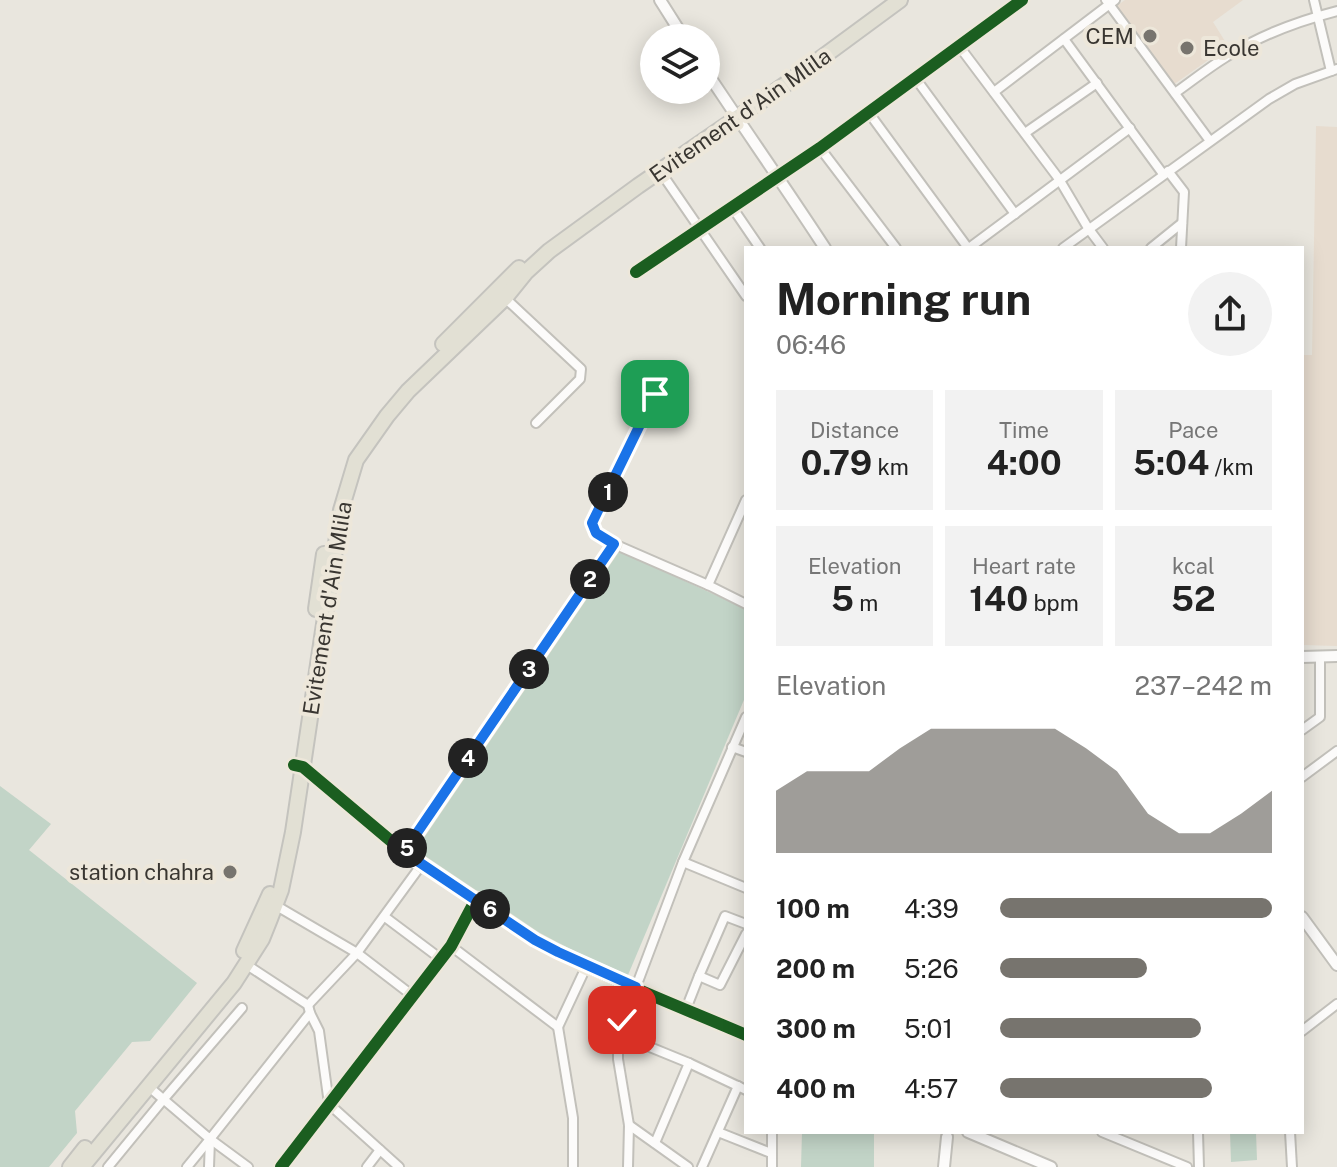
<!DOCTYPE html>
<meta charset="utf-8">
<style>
:root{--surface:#fff;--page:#f2f2f2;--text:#222;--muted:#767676;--accent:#77746e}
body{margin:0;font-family:"Public Sans",sans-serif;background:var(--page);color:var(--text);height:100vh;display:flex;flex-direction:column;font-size:30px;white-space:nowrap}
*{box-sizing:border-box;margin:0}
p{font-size:26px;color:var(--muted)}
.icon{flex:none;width:44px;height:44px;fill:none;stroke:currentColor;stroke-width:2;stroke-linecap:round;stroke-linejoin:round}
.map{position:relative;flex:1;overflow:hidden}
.side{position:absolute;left:744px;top:246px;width:560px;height:888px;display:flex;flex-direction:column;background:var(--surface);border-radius:0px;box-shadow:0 4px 20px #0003}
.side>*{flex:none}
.fabs{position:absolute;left:640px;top:24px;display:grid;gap:16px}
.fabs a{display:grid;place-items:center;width:80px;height:80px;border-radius:50%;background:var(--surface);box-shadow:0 4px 20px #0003;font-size:40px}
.pin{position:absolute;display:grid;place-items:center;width:68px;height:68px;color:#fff;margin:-34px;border-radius:16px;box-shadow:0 4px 12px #0006}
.km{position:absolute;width:40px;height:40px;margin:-20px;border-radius:50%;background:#222;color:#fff;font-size:22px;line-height:40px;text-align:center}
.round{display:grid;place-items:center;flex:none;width:84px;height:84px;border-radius:42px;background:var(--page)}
.overview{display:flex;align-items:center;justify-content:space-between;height:136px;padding:0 32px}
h1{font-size:44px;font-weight:700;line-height:60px}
.metrics{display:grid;grid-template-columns:repeat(3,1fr);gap:12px;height:136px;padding:8px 32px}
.metrics div{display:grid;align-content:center;border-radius:0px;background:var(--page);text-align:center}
.metrics b{font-size:34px;font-weight:700}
.metrics small{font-size:22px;font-weight:400}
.metrics p{font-size:22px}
.chart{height:224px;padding:16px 32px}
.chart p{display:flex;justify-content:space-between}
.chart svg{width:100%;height:144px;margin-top:8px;fill:var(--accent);opacity:.7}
ul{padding:0 32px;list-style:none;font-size:26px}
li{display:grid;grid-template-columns:128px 96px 1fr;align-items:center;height:60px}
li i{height:20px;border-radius:10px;background:var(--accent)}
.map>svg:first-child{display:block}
.education{fill:#e7dccf}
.green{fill:#c2d4c7}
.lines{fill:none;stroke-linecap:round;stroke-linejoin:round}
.minor-casing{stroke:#c2c0ba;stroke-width:12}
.tertiary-casing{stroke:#c2c0ba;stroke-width:14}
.trunk-casing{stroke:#c4c3be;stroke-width:18}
.minor{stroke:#fcfbfa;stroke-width:8}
.tertiary{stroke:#fcfbfa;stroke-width:10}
.trunk{stroke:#e2e0d4;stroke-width:14}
.cycleway-casing{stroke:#ede7da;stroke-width:17}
.cycleway{stroke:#1b5e20;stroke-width:12}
.route-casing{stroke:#fff;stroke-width:16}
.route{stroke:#1a73e8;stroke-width:10}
.poi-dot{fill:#77746e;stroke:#ede7da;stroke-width:3}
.labels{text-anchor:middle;stroke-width:8;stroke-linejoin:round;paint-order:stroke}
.poi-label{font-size:22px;fill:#393631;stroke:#ede7da;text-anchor:end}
.street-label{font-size:22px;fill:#393631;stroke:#ede7da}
</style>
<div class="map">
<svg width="1337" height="1167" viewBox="0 0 1337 1167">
<rect width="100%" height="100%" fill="#e9e6de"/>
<!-- education -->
<g class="education">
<path d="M1125,0H1243L1213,22L1228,46L1173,85L1115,7Z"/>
<path d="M1316,126L1337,127V646L1302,645V355H1312Z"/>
</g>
<!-- green -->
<g class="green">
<path d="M617,550L746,609V695L628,975L529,931L409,851Z"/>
<path d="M0,786L51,824L29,850L197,983L150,1041L132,1042L75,1111L77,1133L49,1167H0Z"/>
<path d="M802,1132H874V1167H801Z"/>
<path d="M1230,1132H1256L1257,1160L1231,1162Z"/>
</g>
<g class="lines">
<!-- minor casing -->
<g class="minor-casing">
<g id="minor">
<path d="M1106,0L1210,141"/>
<path d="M1314,0L1331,71"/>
<path d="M1064,39L1163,174"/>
<path d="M959,46L1059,179L1088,228L1103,248"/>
<path d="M916,79L1015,214"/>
<path d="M994,92L1115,0"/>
<path d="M1175,93C1192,81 1208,68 1226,57C1260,35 1298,21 1337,11"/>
<path d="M869,113L968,248"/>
<path d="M1025,133L1097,83"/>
<path d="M820,148L896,248"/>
<path d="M660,171L746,296"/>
<path d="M1168,171L1184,192L1181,248"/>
<path d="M732,207L760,248"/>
<path d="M969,248L1130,128"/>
<path d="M1063,248L1269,99L1295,84L1337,69"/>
<path d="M1151,248L1182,223"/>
<path d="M636,272L820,148L1022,0"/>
<path d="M505,298L581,369L580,379L536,423"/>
<path d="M655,394L592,523L596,533L614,544L708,585L746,604"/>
<path d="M708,585L746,500"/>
<path d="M1302,730L1320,717V657"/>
<path d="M732,747L746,752"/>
<path d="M1302,777L1337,751"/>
<path d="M404,852L614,544"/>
<path d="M683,862L746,888"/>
<path d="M275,905L357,953L413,996"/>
<path d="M385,917L441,959"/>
<path d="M451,946L558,1027L587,965"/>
<path d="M247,965L308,1005L310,1013L319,1031L329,1104L399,1167"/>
<path d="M699,976L725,916L746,924"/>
<path d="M308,1005L357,953L422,864"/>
<path d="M686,1009L699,976L720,985L746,934"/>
<path d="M558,1027L573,1118V1167"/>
<path d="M1302,1031L1337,1004"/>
<path d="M618,1034L689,1063L746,1090"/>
<path d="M149,1087L210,1139L310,1013"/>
<path d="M629,1125L688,1167"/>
<path d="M718,1132L771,1153"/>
<path d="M1102,1132L1187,1167"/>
<path d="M1198,1132L1199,1167"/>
<path d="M1290,1132L1292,1167"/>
<path d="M210,1139L248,1167"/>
<path d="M655,1143L689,1063"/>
<path d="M108,1167L163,1100L242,1008"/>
<path d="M187,1167L210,1139"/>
<path d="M209,1167L210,1140"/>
<path d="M281,1167L451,946L476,899"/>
<path d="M367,1167L380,1150"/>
<path d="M628,1167L629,1125L618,1059V1034L622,1020L636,987L683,862L746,717"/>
<path d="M702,1167L738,1086"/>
<path d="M772,1167V1132"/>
</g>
</g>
<!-- tertiary casing -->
<g class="tertiary-casing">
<g id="tertiary">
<path d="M660,0L684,38"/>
<path d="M706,71C745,130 786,188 825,248"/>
<path d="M1302,657L1337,656"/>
<path d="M294,765L303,767L404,852L535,940C602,977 676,1005 746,1035"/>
<path d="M1302,917L1337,965"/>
<path d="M968,1132L1051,1167"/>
<path d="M944,1167L947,1137"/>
</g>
</g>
<!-- trunk casing -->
<g class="trunk-casing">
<g id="trunk">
<path d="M443,344L519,268"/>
<path d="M316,609L324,554"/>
<path d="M244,951L270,894"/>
<path d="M70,1167L85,1148"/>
<path d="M82,1167L234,983L262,939L270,919L281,890L293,832L341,510L356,460L387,416L408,391L505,298L526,272L549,251L638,186L786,84L900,0"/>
</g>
</g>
<!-- minor -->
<use href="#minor" class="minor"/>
<!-- tertiary -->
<use href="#tertiary" class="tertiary"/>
<!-- trunk -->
<use href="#trunk" class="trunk"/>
<!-- cycleway casing -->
<g class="cycleway-casing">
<g id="cycleway">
<path d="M636,272L820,148L1022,0"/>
<path d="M294,765L303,767L404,852L535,940C602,977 676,1005 746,1035"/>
<path d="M404,852L614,544"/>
<path d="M281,1167L451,946L476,899"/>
</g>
</g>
<!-- cycleway -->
<use href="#cycleway" class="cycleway"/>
</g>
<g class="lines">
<!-- route casing -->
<g class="route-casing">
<path id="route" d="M622,1020L636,987L558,952L535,940L404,852L614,544L596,533L592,523L655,394"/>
</g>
<!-- route -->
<use href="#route" class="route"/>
</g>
<!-- markers -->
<g class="poi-dot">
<circle cx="1150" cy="36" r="8"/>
<circle cx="1187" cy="48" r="8"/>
<circle cx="230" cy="872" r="8"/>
</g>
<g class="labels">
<!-- poi labels -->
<g class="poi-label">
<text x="1134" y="44">CEM</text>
<text x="1203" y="56" text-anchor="start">Ecole</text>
<text x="214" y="880">station chahra</text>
</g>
<!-- street labels -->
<g class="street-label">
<text transform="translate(740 115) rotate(-35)" y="8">Evitement d'Ain Mlila</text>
<text transform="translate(327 608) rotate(-81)" y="8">Evitement d'Ain Mlila</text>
</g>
</g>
</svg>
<div class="fabs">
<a><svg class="icon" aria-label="layers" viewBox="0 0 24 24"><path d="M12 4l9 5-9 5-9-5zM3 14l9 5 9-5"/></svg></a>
</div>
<div class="pin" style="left:655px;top:394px;background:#1e9e55"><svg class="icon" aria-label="arrive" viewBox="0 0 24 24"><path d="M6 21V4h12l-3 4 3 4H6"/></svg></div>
<div class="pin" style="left:622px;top:1020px;background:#d93025"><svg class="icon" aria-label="check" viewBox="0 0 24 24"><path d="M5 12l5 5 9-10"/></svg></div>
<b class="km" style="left:608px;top:492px">1</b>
<b class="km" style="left:590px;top:579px">2</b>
<b class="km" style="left:529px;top:669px">3</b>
<b class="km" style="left:468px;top:758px">4</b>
<b class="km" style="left:407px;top:848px">5</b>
<b class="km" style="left:490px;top:909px">6</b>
<section class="side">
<div class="overview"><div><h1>Morning run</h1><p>06:46</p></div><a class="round"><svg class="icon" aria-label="share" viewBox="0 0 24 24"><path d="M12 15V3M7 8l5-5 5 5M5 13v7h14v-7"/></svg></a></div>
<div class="metrics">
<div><p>Distance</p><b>0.79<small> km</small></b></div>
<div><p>Time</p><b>4:00</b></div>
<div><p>Pace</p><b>5:04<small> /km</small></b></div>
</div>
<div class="metrics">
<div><p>Elevation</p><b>5<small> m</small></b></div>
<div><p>Heart rate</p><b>140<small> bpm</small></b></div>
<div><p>kcal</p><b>52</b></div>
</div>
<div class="chart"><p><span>Elevation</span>237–242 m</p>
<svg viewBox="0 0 160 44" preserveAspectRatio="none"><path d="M0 44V25L10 19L20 19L30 19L40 12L50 6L60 6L70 6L80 6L90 6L100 12L110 19L120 32L130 38L140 38L150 32L160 25V44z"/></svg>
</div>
<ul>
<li><b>100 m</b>4:39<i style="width:100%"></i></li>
<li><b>200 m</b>5:26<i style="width:54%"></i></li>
<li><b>300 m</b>5:01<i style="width:74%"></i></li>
<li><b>400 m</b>4:57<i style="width:78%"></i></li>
</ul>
</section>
</div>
